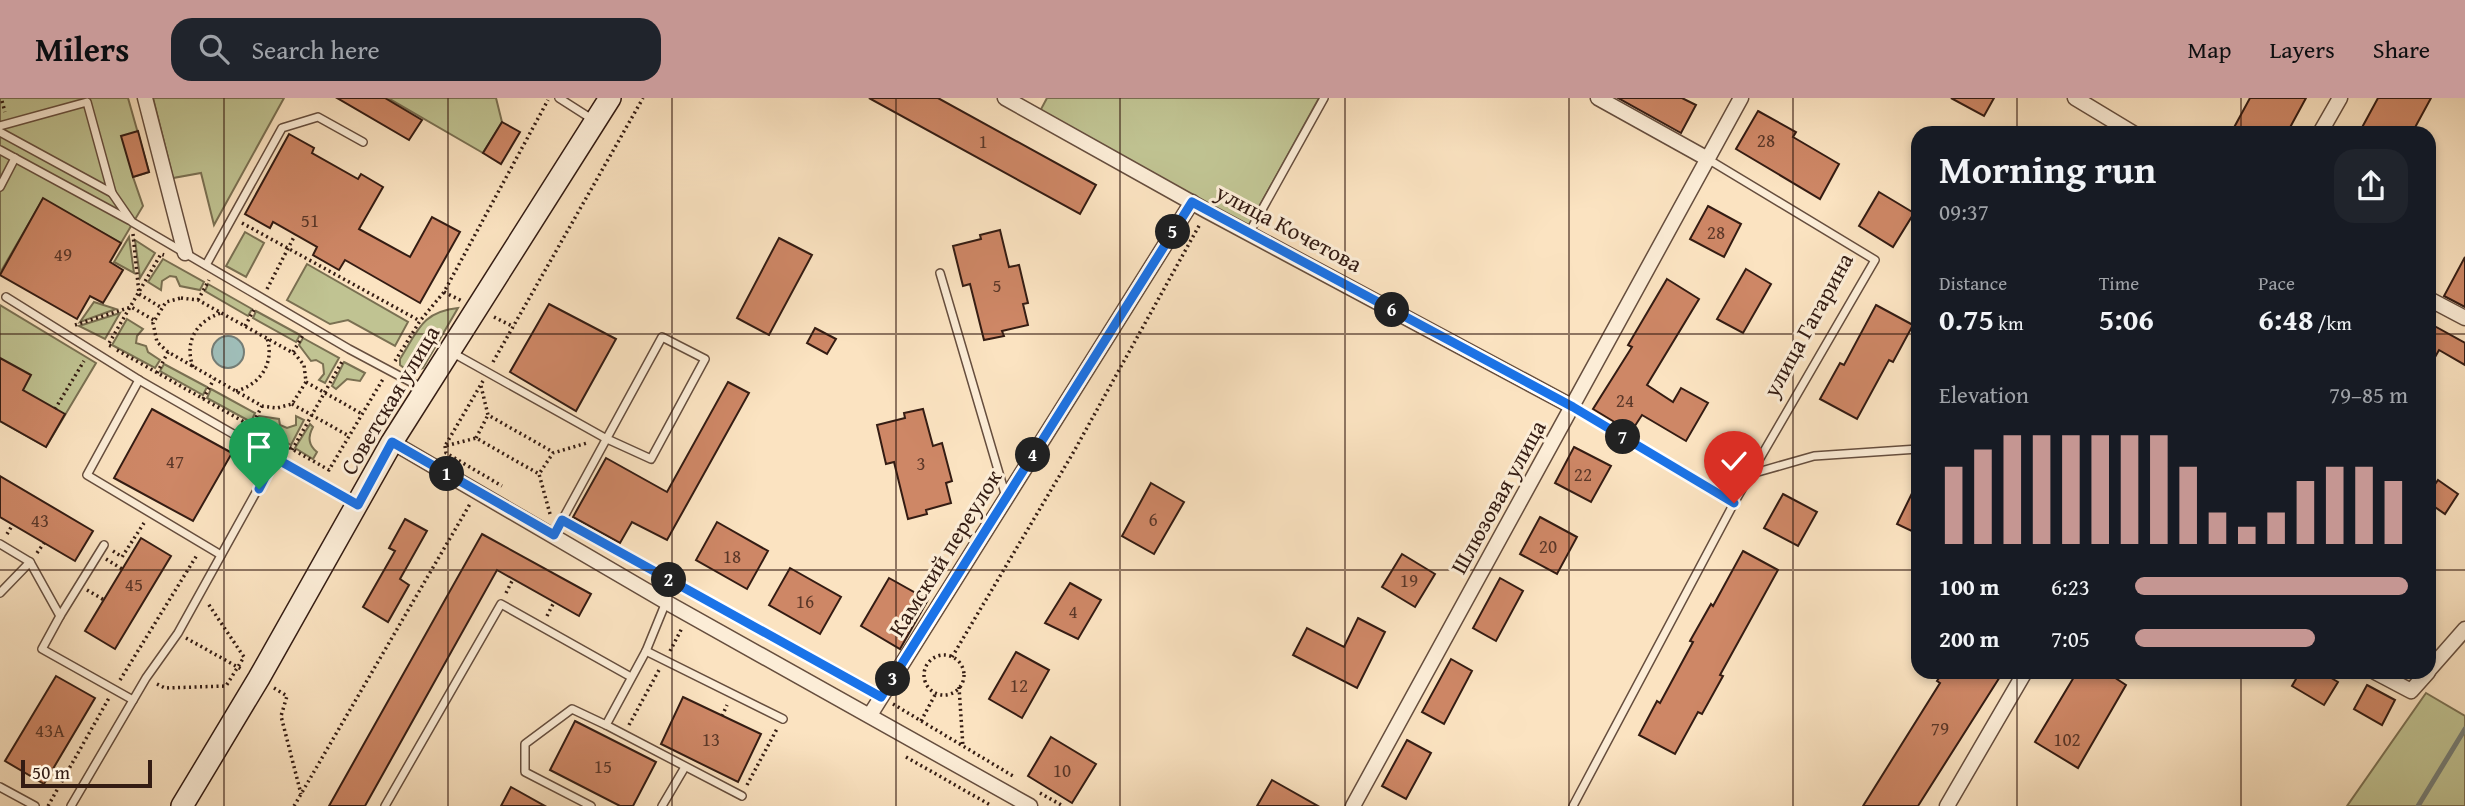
<!DOCTYPE html>
<meta charset="utf-8">
<style>
:root{--surface:#171b24;--page:#20242c;--text:#f1f3f6;--muted:#9ea1a6;--accent:#c59692}
body{margin:0;font-family:"Gentium Book Plus",serif;background:var(--page);color:var(--text);height:100vh;display:flex;flex-direction:column;font-size:26px;white-space:nowrap}
*{box-sizing:border-box;margin:0}
p{font-size:23px;color:var(--muted)}
.icon{flex:none;width:38px;height:38px;fill:none;stroke:currentColor;stroke-width:2;stroke-linecap:round;stroke-linejoin:round}
.map{position:relative;flex:1;overflow:hidden}
.panel{position:absolute;left:1911px;top:28px;width:525px;height:553px;display:flex;flex-direction:column;background:var(--surface);border-radius:21px;box-shadow:0 4px 10px #0003}
.panel>*{flex:none}
.scale{position:absolute;left:21px;bottom:18px;width:131px;box-sizing:border-box;padding-left:7px;border:4px solid #341c13;border-top:0;font-size:19px;line-height:24px;white-space:nowrap;color:#341c13;-webkit-text-stroke:5px #fcedd7;paint-order:stroke}
.pin{position:absolute;display:grid;place-items:center;width:60px;height:60px;color:#fff;margin:-72px -30px;border-radius:50% 50% 50% 0;rotate:-45deg;box-shadow:0 0 7px #0007}
.pin .icon{rotate:45deg}
.km{position:absolute;width:35px;height:35px;margin:-18px;border-radius:50%;background:#222;color:#fff;font-size:19px;line-height:35px;text-align:center}
.round{display:grid;place-items:center;flex:none;width:74px;height:74px;border-radius:21px;background:var(--page)}
.head{display:flex;align-items:center;justify-content:space-between;height:119px;padding:0 28px}
h1{font-size:38px;font-weight:800;line-height:52px}
.metrics{display:grid;grid-template-columns:repeat(3,1fr);gap:10px;height:119px;padding:7px 28px}
.metrics div{display:grid;align-content:center}
.metrics b{font-size:30px;font-weight:800}
.metrics small{font-size:19px;font-weight:400}
.metrics p{font-size:19px}
.chart{height:196px;padding:14px 28px}
.chart p{display:flex;justify-content:space-between}
.chart svg{width:100%;height:126px;margin-top:7px;stroke:var(--accent);stroke-width:6}
ul{padding:0 28px;list-style:none;font-size:23px}
li{display:grid;grid-template-columns:112px 84px 1fr;align-items:center;height:52px}
li i{height:18px;border-radius:9px;background:var(--accent)}
header{display:flex;align-items:center;gap:42px;box-sizing:border-box;height:98px;padding:0 35px;background:var(--accent);color:#111}
header strong{font-size:33px}
nav{display:flex;gap:38px;margin-inline-start:auto;font-size:24px}
.search{width:490px;height:63px;background:var(--page);display:flex;align-items:center;gap:18px;box-sizing:border-box;padding:0 24px;border-radius:21px;color:var(--muted);font-size:26px}
.map>svg:first-child{display:block}
.green{fill:#c0c392;stroke:#7a7052;stroke-width:2}
.water{fill:#9fbdb8;stroke:#747d76;stroke-width:2}
.lines{fill:none;stroke-linecap:round;stroke-linejoin:round}
.stream{stroke:#747d76;stroke-width:5}
.building{fill:#ce8766;stroke:#341c13;stroke-width:2}
.lane-casing{stroke:#664e3e;stroke-width:10}
.street-casing{stroke:#664e3e;stroke-width:17}
.secondary-casing{stroke:#341c13;stroke-width:24}
.path{stroke:#341c13;stroke-width:3.5;stroke-dasharray:2 3.5;stroke-linecap:butt}
.lane{stroke:#fcedd7;stroke-width:7}
.street{stroke:#fcedd7;stroke-width:14}
.secondary{stroke:#fcedd7;stroke-width:21}
.route-casing{stroke:#fff;stroke-width:14}
.route{stroke:#1a73e8;stroke-width:9}
.grid{fill:none;stroke:#341c13;stroke-width:2;stroke-opacity:0.55}
.labels{text-anchor:middle;stroke-width:6;stroke-linejoin:round;paint-order:stroke}
.number-label{font-size:19px;fill:#5a3728}
.street-label{font-size:23px;fill:#341c13;stroke:#fcedd7}
</style>
<header>
<strong>Milers</strong>
<div class="search"><svg class="icon" aria-label="search" viewBox="0 0 24 24"><circle cx="10" cy="10" r="6"/><path d="M15 15l6 6"/></svg>Search here</div>
<nav><a>Map</a><a>Layers</a><a>Share</a></nav>
</header>
<div class="map">
<svg width="2465" height="708" viewBox="0 0 2465 708">
<rect width="100%" height="100%" fill="#fbe3c1"/>
<filter id="stains"><feTurbulence type="fractalNoise" baseFrequency=".00286" numOctaves="4"/><feColorMatrix values="0 0 0 0 .2 0 0 0 0 .09 0 0 0 0 .02 0 0 0 .5 -.17"/></filter>
<radialGradient id="worn" r=".72"><stop offset=".6" stop-color="#630" stop-opacity="0"/><stop offset="1" stop-color="#630" stop-opacity=".3"/></radialGradient>
<!-- green -->
<g class="green">
<path d="M0,0H128L149,74L133,79L143,108L121,145L43,101L0,175Z"/>
<path d="M153,0H284L214,127L201,75L173,80Z"/>
<path d="M388,0H496L502,24L483,55Z"/>
<path d="M1047,0H1319L1248,129L1040,13Z"/>
<path d="M245,134L264,145L246,179L226,168Z"/>
<path d="M129,139L134,175L114,164Z"/>
<path d="M135,142L155,155L140,180Z"/>
<path d="M163,161L204,184L200,192L180,188L176,179L170,178L162,183L161,192L148,184Z"/>
<path d="M307,166L408,224L395,248L348,222L330,226L287,202Z"/>
<path d="M208,186L252,211L248,218L205,193Z"/>
<path d="M94,204L116,211L80,224Z"/>
<path d="M0,207L96,265L46,349L0,323Z"/>
<path d="M458,210L423,270L411,275L400,267V261C418,233 421,214 458,210Z"/>
<path d="M256,213L300,237L296,244L253,220Z"/>
<path d="M120,215L105,241L79,228Z"/>
<path d="M127,221L143,231L137,238L136,245L146,248L148,254L160,262L155,270L112,247Z"/>
<path d="M303,240L339,260L325,285L319,282L324,276L323,266L316,262L311,263L299,247Z"/>
<path d="M344,264L365,275L360,283L347,281L336,291L332,288Z"/>
<path d="M164,266L207,289L203,297L160,273Z"/>
<path d="M211,291L255,315L251,324L207,300Z"/>
<path d="M259,318L279,321L280,327L287,330L296,327V318L304,322L291,347L254,326Z"/>
<path d="M310,326L313,329C308,338 308,347 317,354L313,361L295,350Z"/>
<path d="M2426,595L2465,618V708H2347Z"/>
</g>
<!-- water -->
<circle class="water" cx="228" cy="254" r="16"/>
<g class="lines">
<!-- stream -->
<path class="stream" d="M2418,708L2465,631"/>
</g>
<!-- building -->
<g class="building">
<path d="M337,0H385L422,22L409,42Z"/>
<path d="M869,0H938L1096,87L1080,116Z"/>
<path d="M1618,0H1682L1696,7L1681,35Z"/>
<path d="M1951,0H1994L1984,18Z"/>
<path d="M2250,0H2306L2287,35H2231Z"/>
<path d="M2378,0H2431L2412,35H2359Z"/>
<path d="M1758,13L1796,34L1793,39L1839,66L1820,101L1736,51Z"/>
<path d="M502,24L520,34L501,66L483,55Z"/>
<path d="M138,33L149,74L133,79L121,38Z"/>
<path d="M289,36L314,50L312,55L358,81L361,76L383,89L359,131L410,159L432,119L460,134L420,205L345,162L339,172L313,157L317,149L273,124L270,130L245,116Z"/>
<path d="M1879,94L1914,115L1893,149L1859,128Z"/>
<path d="M43,100L121,145L110,164L123,172L103,205L90,198L77,221L0,177Z"/>
<path d="M1708,108L1741,126L1724,159L1690,141Z"/>
<path d="M1000,132L1009,169L1019,167L1028,205L1023,206L1028,227L1002,233L1004,238L984,242L970,186L963,188L953,148L981,141L980,137Z"/>
<path d="M779,140L812,157L769,237L737,220Z"/>
<path d="M2465,159V209L2444,198Z"/>
<path d="M1746,171L1771,186L1743,235L1717,221Z"/>
<path d="M1667,181L1699,201L1647,287L1673,304L1681,290L1708,305L1686,343L1642,317L1631,334L1593,311L1632,249L1628,247Z"/>
<path d="M549,206L616,241L576,313L510,274Z"/>
<path d="M1876,207L1913,227L1893,264L1889,262L1857,321L1820,301L1840,265L1844,267Z"/>
<path d="M2429,225L2465,245V267L2439,252L2429,270Z"/>
<path d="M815,230L836,241L827,256L807,245Z"/>
<path d="M0,260L31,277L23,292L65,316L46,349L0,323Z"/>
<path d="M728,284L749,295L667,442L632,424L620,445L573,419L606,360L667,394Z"/>
<path d="M152,311L232,355L193,423L114,380Z"/>
<path d="M923,311L933,348L942,345L952,383L946,385L951,405L926,412L927,416L908,421L894,364L886,366L877,327L905,320L904,315Z"/>
<path d="M1574,349L1611,368L1591,404L1555,385Z"/>
<path d="M0,378L93,433L75,463L0,419Z"/>
<path d="M2438,382L2458,396L2445,416L2429,405V395Z"/>
<path d="M1918,383V436L1897,426Z"/>
<path d="M1151,385L1184,404L1154,456L1122,438Z"/>
<path d="M1783,396L1817,414L1798,448L1764,430Z"/>
<path d="M1540,419L1577,439L1557,476L1520,456Z"/>
<path d="M405,421L427,433L400,481L409,487L388,524L363,509L395,453L389,450Z"/>
<path d="M717,424L768,453L747,491L696,462Z"/>
<path d="M482,436L591,496L579,518L497,472L365,708H329Z"/>
<path d="M141,440L171,458L115,551L85,533Z"/>
<path d="M1743,453L1778,472L1720,577L1723,578L1702,616L1698,614L1675,656L1639,637L1657,603L1660,605L1693,544L1690,543L1711,506L1713,508Z"/>
<path d="M1402,456L1435,476L1415,509L1382,489Z"/>
<path d="M790,470L841,499L820,536L769,507Z"/>
<path d="M889,480L928,502L900,551L861,528Z"/>
<path d="M1500,480L1523,493L1496,543L1473,530Z"/>
<path d="M1070,485L1101,502L1078,541L1045,525Z"/>
<path d="M1358,520L1385,534L1357,590L1293,557L1307,530L1344,549Z"/>
<path d="M1016,554L1049,572L1022,620L989,601Z"/>
<path d="M1451,561L1472,573L1444,626L1422,614Z"/>
<path d="M1943,574H2003L1918,708H1863L1940,585L1937,583Z"/>
<path d="M2077,574H2106L2126,587L2078,670L2035,644Z"/>
<path d="M2300,574H2321L2338,584L2324,607L2292,588Z"/>
<path d="M56,578L95,600L44,686L5,663Z"/>
<path d="M2367,587L2395,602L2382,627L2354,611Z"/>
<path d="M683,599L761,636L738,684L661,646Z"/>
<path d="M575,623L656,664L633,708H620L550,672Z"/>
<path d="M1051,639L1096,666L1072,705L1028,678Z"/>
<path d="M1407,642L1431,655L1406,701L1382,688Z"/>
<path d="M1272,682L1318,708H1257Z"/>
<path d="M511,689L545,708H501Z"/>
</g>
<g class="lines">
<!-- lane casing -->
<g class="lane-casing">
<g id="lane">
<path d="M559,0L595,23"/>
<path d="M0,28L87,4L112,95L132,124L349,251L422,290"/>
<path d="M0,34L112,95"/>
<path d="M0,52L129,122"/>
<path d="M0,89L15,60"/>
<path d="M1249,135L1324,0"/>
<path d="M206,167L282,30L318,19L363,44"/>
<path d="M940,175L1006,399"/>
<path d="M6,199L139,282L275,360"/>
<path d="M453,255L605,340L651,361L705,261L662,239L554,437"/>
<path d="M139,282L87,377L221,457"/>
<path d="M1573,309L1734,405"/>
<path d="M1751,376L1814,358L1918,351"/>
<path d="M0,446L30,464L60,518L42,551L133,602"/>
<path d="M0,495L30,464"/>
<path d="M60,518L104,447"/>
<path d="M646,553L783,621"/>
<path d="M606,627L742,698"/>
<path d="M0,689L35,708"/>
<path d="M71,708L146,580L178,535L275,360L356,406"/>
<path d="M385,708L501,506L631,579"/>
<path d="M591,708L525,674V646L572,611L606,627L646,553L666,504"/>
<path d="M662,708L685,669"/>
<path d="M1573,708L1734,405L1875,162L1706,60"/>
</g>
</g>
<!-- street casing -->
<g class="street-casing">
<g id="street">
<path d="M145,0L185,155"/>
<path d="M1005,0L1207,113L1573,309"/>
<path d="M1598,0L1706,60"/>
<path d="M2075,0L2133,35"/>
<path d="M2320,35L2340,0"/>
<path d="M2429,201L2465,220"/>
<path d="M392,344L666,504L1030,708"/>
<path d="M2429,572L2465,531"/>
<path d="M2375,574L2411,593L2428,574"/>
<path d="M870,617L1192,104"/>
<path d="M1353,708L1741,0"/>
<path d="M1947,708L2025,574"/>
</g>
</g>
<!-- secondary casing -->
<g class="secondary-casing">
<path id="secondary" d="M182,708L259,580L392,344L610,0"/>
</g>
<!-- path -->
<g class="path">
<path d="M2,3L5,14"/>
<path d="M242,125L420,223"/>
<path d="M133,136L139,196L162,210"/>
<path d="M267,191L295,137"/>
<path d="M444,194L462,203"/>
<path d="M181,200L198,202L295,256L304,267L306,284L292,306L277,310L262,308L168,254L157,244L153,225L166,204Z"/>
<path d="M198,202L209,182"/>
<path d="M494,219L514,229"/>
<path d="M75,227L131,209L154,222"/>
<path d="M245,228L255,210"/>
<path d="M111,248L108,247L161,156L164,157"/>
<path d="M117,252L329,372L383,281"/>
<path d="M293,254L303,237"/>
<path d="M395,263L420,223L444,194L548,2"/>
<path d="M493,264L643,0"/>
<path d="M193,269C184,244 196,223 221,215"/>
<path d="M157,275L168,254"/>
<path d="M483,283L445,348L476,340L539,376"/>
<path d="M306,284L362,316"/>
<path d="M481,288L488,317L553,354"/>
<path d="M236,293C260,287 275,265 267,240"/>
<path d="M203,301L214,281"/>
<path d="M292,306L349,338"/>
<path d="M55,311L84,263"/>
<path d="M251,329L262,308"/>
<path d="M476,340L488,317"/>
<path d="M445,348L446,355L502,388"/>
<path d="M292,352L343,262"/>
<path d="M550,416L539,376L553,355L587,345"/>
<path d="M572,428L869,592"/>
<path d="M7,436L13,426"/>
<path d="M113,453L122,459L144,425"/>
<path d="M37,455L44,445"/>
<path d="M106,461L122,471"/>
<path d="M87,492L104,502"/>
<path d="M506,495L513,481"/>
<path d="M547,518L554,504"/>
<path d="M186,540L243,572"/>
<path d="M670,553L682,530"/>
<circle cx="944" cy="577" r="20"/>
<path d="M952,559L1073,355L1200,126"/>
<path d="M120,582L197,457"/>
<path d="M157,586L165,590L226,588L244,559L207,504"/>
<path d="M959,589L963,649"/>
<path d="M274,590L287,598L281,618L301,696"/>
<path d="M893,606L1013,678"/>
<path d="M722,618L727,607"/>
<path d="M921,623L936,595"/>
<path d="M629,627L659,572"/>
<path d="M906,659L992,708"/>
<path d="M747,687L778,629"/>
<path d="M1040,695L1063,708"/>
<path d="M48,708L109,600"/>
<path d="M294,708L470,406"/>
</g>
<!-- lane -->
<use href="#lane" class="lane"/>
<!-- street -->
<use href="#street" class="street"/>
<!-- secondary -->
<use href="#secondary" class="secondary"/>
</g>
<g class="lines">
<!-- route casing -->
<g class="route-casing">
<path id="route" d="M259,391L275,360L358,407L392,344L554,437L562,422L881,599L1192,104L1573,309L1734,405"/>
</g>
<!-- route -->
<use href="#route" class="route"/>
</g>
<!-- grid -->
<path class="grid" d="M224,0V708M448,0V708M672,0V708M896,0V708M1120,0V708M1345,0V708M1569,0V708M1793,0V708M2017,0V35M2241,0V35M0,236H1918M2429,236H2465M0,472H1918M2429,472H2465M2017,574V708M2241,574V708"/>
<g class="labels">
<!-- number labels -->
<g class="number-label">
<text x="1766" y="49">28</text>
<text x="983" y="50">1</text>
<text x="310" y="129">51</text>
<text x="1716" y="141">28</text>
<text x="63" y="163">49</text>
<text x="997" y="194">5</text>
<text x="1625" y="309">24</text>
<text x="175" y="370">47</text>
<text x="921" y="372">3</text>
<text x="1583" y="383">22</text>
<text x="1153" y="428">6</text>
<text x="40" y="429">43</text>
<text x="1548" y="455">20</text>
<text x="732" y="465">18</text>
<text x="1409" y="489">19</text>
<text x="134" y="493">45</text>
<text x="805" y="510">16</text>
<text x="1073" y="520">4</text>
<text x="1019" y="594">12</text>
<text x="1940" y="637">79</text>
<text x="50" y="639">43А</text>
<text x="711" y="648">13</text>
<text x="2067" y="648">102</text>
<text x="603" y="675">15</text>
<text x="1062" y="679">10</text>
</g>
<!-- street labels -->
<g class="street-label">
<text transform="translate(1289 130) rotate(28)" y="8">улица Кочетова</text>
<text transform="translate(1808 227) rotate(-61)" y="8">улица Гагарина</text>
<text transform="translate(390 302) rotate(-59)" y="8">Советская улица</text>
<text transform="translate(1498 399) rotate(-61)" y="8">Шлюзовая улица</text>
<text transform="translate(945 455) rotate(-58)" y="8">Камский переулок</text>
</g>
</g>
<rect width="100%" height="100%" filter="url(#stains)"/>
<rect width="100%" height="100%" fill="url(#worn)"/>
</svg>
<div class="scale">50 m</div>
<div class="pin" style="left:259px;top:391px;background:#1e9e55"><svg class="icon" aria-label="arrive" viewBox="0 0 24 24"><path d="M6 21V4h12l-3 4 3 4H6"/></svg></div>
<div class="pin" style="left:1734px;top:405px;background:#d93025"><svg class="icon" aria-label="check" viewBox="0 0 24 24"><path d="M5 12l5 5 9-10"/></svg></div>
<b class="km" style="left:447px;top:376px">1</b>
<b class="km" style="left:669px;top:482px">2</b>
<b class="km" style="left:893px;top:581px">3</b>
<b class="km" style="left:1033px;top:357px">4</b>
<b class="km" style="left:1173px;top:134px">5</b>
<b class="km" style="left:1392px;top:212px">6</b>
<b class="km" style="left:1623px;top:339px">7</b>
<section class="panel">
<div class="head"><div><h1>Morning run</h1><p>09:37</p></div><a class="round"><svg class="icon" aria-label="share" viewBox="0 0 24 24"><path d="M12 15V3M7 8l5-5 5 5M5 13v7h14v-7"/></svg></a></div>
<div class="metrics">
<div><p>Distance</p><b>0.75<small> km</small></b></div>
<div><p>Time</p><b>5:06</b></div>
<div><p>Pace</p><b>6:48<small> /km</small></b></div>
</div>
<div class="chart"><p><span>Elevation</span>79–85 m</p>
<svg viewBox="0 0 160 44" preserveAspectRatio="none"><path d="M5 44V17M15 44V11M25 44V6M35 44V6M45 44V6M55 44V6M65 44V6M75 44V6M85 44V17M95 44V33M105 44V38M115 44V33M125 44V22M135 44V17M145 44V17M155 44V22"/></svg>
</div>
<ul>
<li><b>100 m</b>6:23<i style="width:100%"></i></li>
<li><b>200 m</b>7:05<i style="width:66%"></i></li>
</ul>
</section>
</div>
